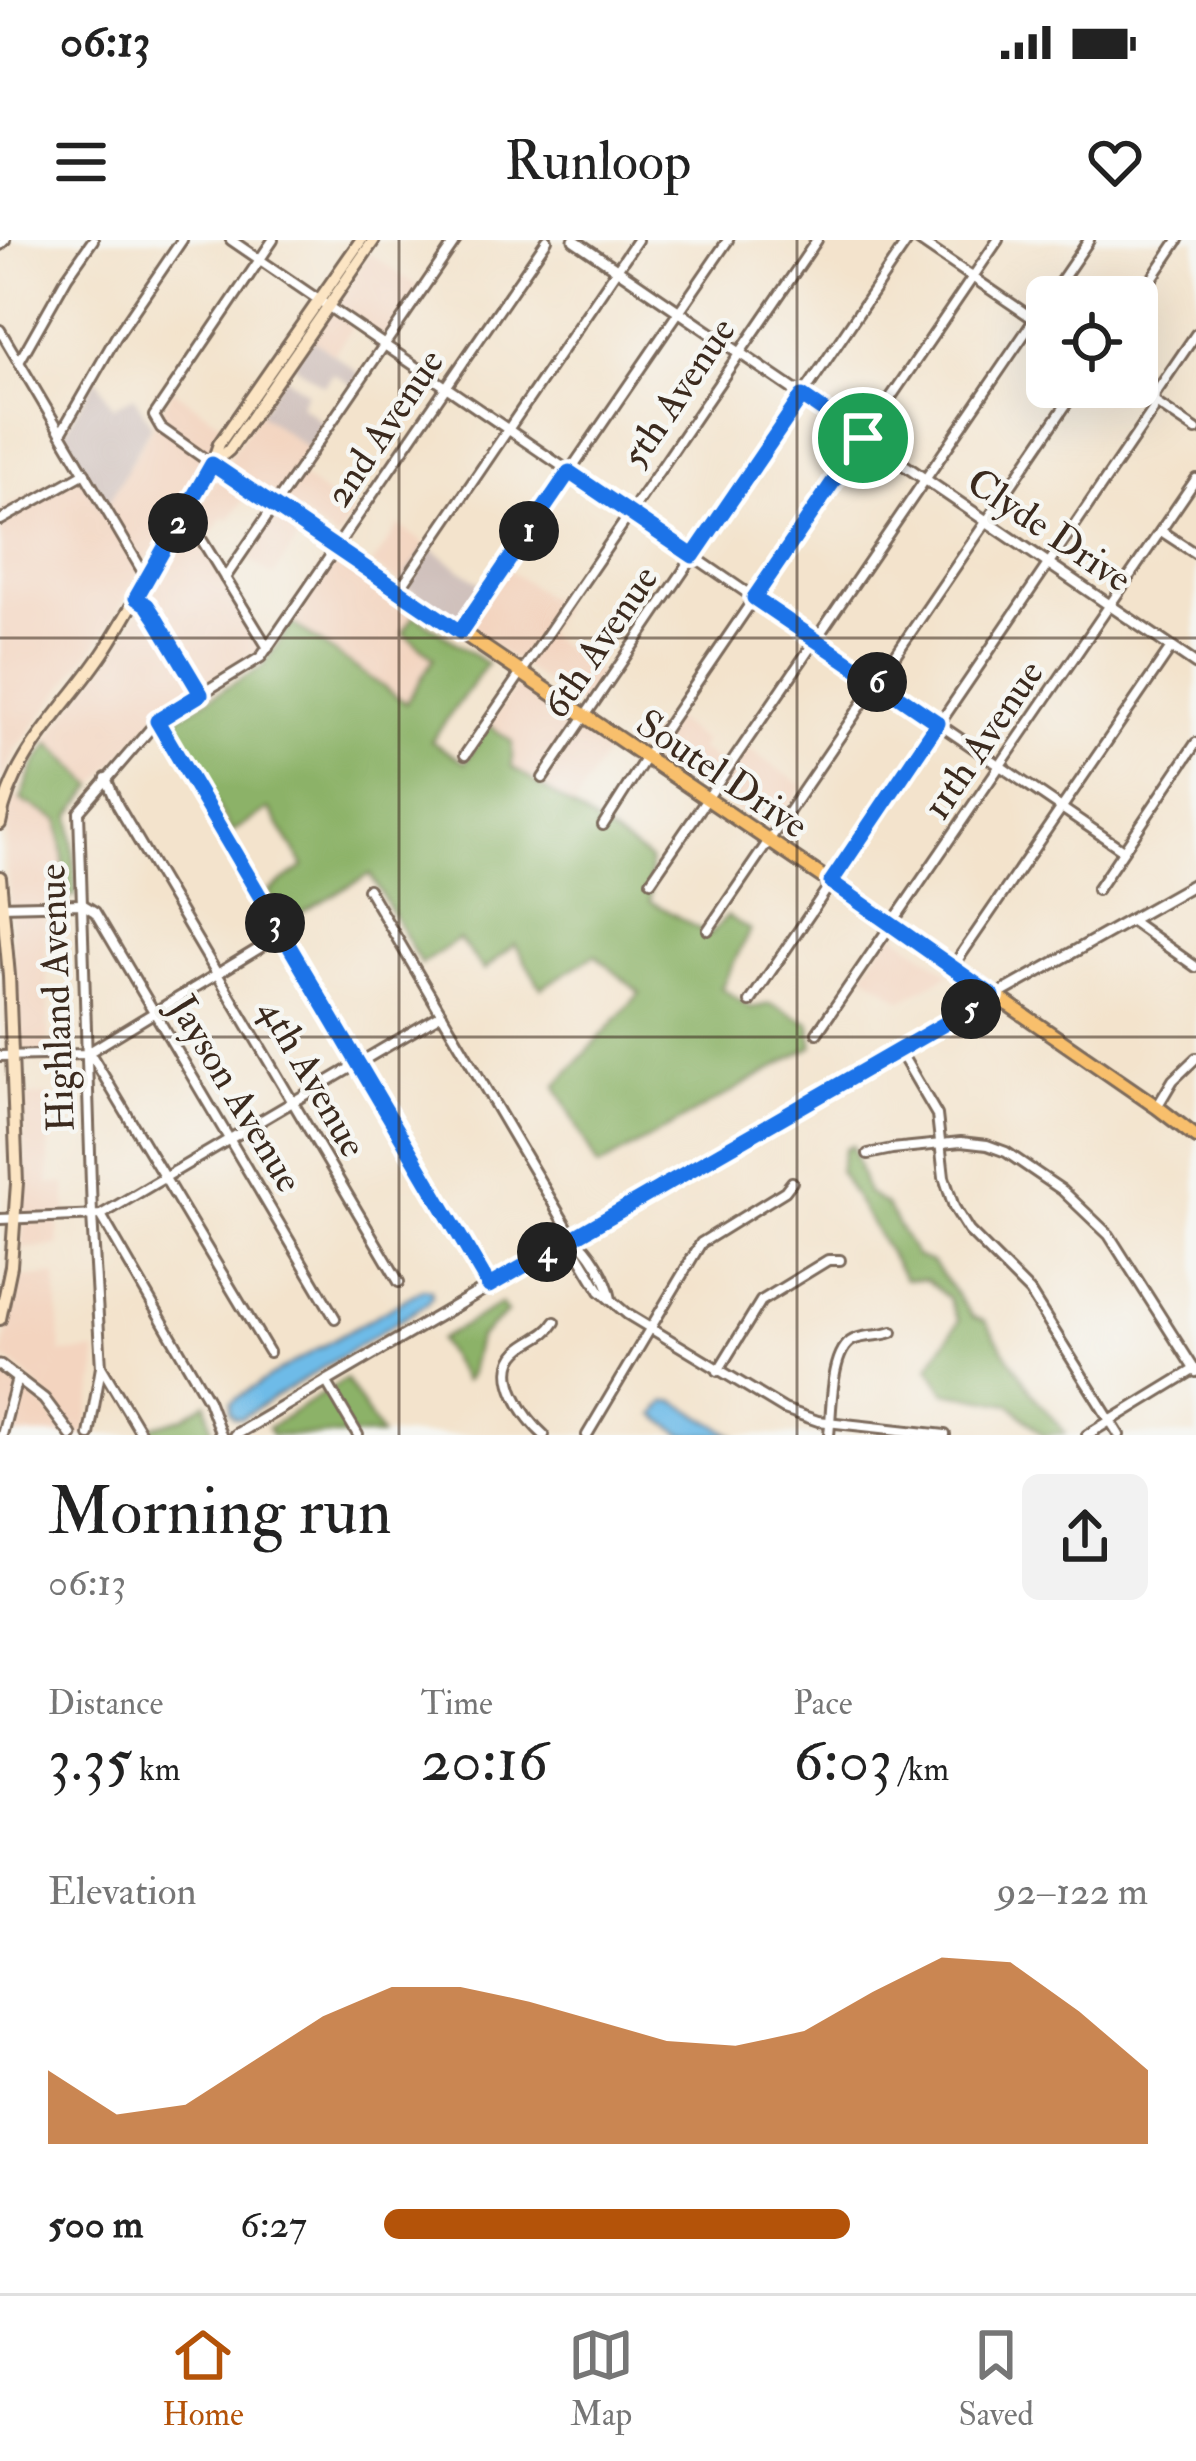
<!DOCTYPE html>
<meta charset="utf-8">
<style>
:root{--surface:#fff;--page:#f2f2f2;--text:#222;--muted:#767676;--line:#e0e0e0;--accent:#b45309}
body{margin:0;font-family:"IM FELL Double Pica",serif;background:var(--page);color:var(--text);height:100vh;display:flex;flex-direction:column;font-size:45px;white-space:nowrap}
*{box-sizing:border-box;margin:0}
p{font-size:39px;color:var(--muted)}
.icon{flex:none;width:66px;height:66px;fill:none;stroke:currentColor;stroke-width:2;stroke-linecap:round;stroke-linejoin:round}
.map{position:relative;height:1195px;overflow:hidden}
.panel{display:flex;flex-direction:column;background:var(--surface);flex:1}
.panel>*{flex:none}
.fabs{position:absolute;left:1026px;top:36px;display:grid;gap:24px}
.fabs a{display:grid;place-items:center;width:132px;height:132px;border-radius:18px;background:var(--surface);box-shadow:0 12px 48px #0002;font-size:60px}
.pin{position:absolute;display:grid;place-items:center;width:102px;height:102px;color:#fff;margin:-51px;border:6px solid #fff;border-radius:50%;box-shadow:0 3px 12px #0007}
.km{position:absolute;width:60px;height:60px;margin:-30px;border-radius:50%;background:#222;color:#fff;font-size:33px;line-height:60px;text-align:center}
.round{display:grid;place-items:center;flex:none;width:126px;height:126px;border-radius:18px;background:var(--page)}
.overview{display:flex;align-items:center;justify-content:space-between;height:204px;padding:0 48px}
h1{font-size:66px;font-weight:600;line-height:90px}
.figures{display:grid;grid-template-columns:repeat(3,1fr);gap:18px;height:204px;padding:12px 48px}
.figures div{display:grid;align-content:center}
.figures b{font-size:60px;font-weight:600}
.figures small{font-size:33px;font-weight:400}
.figures p{font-size:33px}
.chart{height:336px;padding:24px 48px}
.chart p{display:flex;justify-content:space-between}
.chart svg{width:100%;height:216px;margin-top:12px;fill:var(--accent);opacity:.7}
ul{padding:0 48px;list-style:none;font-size:39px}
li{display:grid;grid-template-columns:192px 144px 1fr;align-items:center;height:90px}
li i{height:30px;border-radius:15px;background:var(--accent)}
.status{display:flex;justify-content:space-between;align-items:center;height:84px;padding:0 60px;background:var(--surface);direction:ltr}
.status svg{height:33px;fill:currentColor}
header{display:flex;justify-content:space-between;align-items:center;height:156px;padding:0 48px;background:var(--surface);font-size:54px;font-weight:600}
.tab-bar{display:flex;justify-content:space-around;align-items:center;height:168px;border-top:3px solid var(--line);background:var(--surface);font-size:33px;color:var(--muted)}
.tab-bar a{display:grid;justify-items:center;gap:6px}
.tab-bar .active{color:var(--accent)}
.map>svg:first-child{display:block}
.built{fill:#f3d4bf}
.industrial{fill:#cfc0bb}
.forest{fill:#8cb267;stroke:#646e42;stroke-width:3}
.water{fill:#6ebbe8;stroke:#547283;stroke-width:3}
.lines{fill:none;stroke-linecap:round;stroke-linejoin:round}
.minor-casing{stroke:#7b6b5b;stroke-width:14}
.tertiary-casing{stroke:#7b6b5b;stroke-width:15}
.secondary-casing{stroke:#7b6b5b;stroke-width:16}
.primary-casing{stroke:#7b6b5b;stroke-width:18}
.minor{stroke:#fff;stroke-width:8}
.tertiary{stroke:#fff;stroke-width:9}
.secondary{stroke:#fce5c4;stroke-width:10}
.primary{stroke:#f8bf6c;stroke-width:12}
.route-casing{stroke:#fff;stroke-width:24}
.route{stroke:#1a73e8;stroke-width:15}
.grid{fill:none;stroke:#3b2a1e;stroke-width:3;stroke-opacity:0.55}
.labels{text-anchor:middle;stroke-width:9;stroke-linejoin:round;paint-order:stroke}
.street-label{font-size:39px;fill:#3b2a1e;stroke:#f6f6f2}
</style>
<div class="status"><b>06:13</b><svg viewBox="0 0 49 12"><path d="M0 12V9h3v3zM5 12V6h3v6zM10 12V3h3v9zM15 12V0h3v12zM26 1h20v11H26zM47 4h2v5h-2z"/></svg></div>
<header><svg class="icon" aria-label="menu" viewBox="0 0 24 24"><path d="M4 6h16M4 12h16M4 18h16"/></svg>Runloop<svg class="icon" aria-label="heart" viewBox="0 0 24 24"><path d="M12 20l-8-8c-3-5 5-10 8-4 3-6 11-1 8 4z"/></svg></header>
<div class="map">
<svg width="1196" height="1195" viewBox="0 0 1196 1195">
<rect width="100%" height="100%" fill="#f6f6f2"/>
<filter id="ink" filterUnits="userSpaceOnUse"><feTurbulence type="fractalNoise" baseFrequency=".00833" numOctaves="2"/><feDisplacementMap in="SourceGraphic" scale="24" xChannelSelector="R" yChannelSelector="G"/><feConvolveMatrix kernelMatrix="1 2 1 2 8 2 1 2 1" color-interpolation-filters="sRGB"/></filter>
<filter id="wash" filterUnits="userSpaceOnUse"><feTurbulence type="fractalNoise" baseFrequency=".004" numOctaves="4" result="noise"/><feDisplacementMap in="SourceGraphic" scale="48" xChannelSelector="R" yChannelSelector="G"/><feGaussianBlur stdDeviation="2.7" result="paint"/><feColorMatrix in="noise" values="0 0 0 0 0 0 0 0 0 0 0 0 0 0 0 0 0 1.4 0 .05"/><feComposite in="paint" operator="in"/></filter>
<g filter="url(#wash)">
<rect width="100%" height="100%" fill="#f3e3cc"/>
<!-- built -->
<g class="built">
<path d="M369,13L421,49L384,101L356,81L334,114L311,98Z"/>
<path d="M173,150L227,187L105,392L16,510L0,543V270L77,229L103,272Z"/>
<path d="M259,173L310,210L296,233L353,275L337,300L227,225V220Z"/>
<path d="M220,236L247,254L229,280L223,277L203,306L265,406L259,414L155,478L94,546L47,500L115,412L216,237Z"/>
<path d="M273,273L302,293L273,336L244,316Z"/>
<path d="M399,285L426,305L400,343L372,325Z"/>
<path d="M331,313L415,369L403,393L435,418L406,463L285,378Z"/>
<path d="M502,325L561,367L545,394L604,436L583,468L462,385Z"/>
<path d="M520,441L611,503L573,568L512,527L489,485Z"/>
<path d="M668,476L704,502L699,509L725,527L741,504L803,546L770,593L644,510Z"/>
<path d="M14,557L59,580L67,657L44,663L50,819H21L6,614L9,575Z"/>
<path d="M891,691L950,734L902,760L863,733Z"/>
<path d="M49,855V943L66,944V973L58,975L59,1006L22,1009L25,939L22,856Z"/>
<path d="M56,1035L61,1113L96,1111V1133L85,1195H75L50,1160L23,1132L2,1116L18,1038Z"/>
<path d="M0,1132L20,1143L37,1157L67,1195H0Z"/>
</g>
<!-- industrial -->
<g class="industrial">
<path d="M311,98L362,135L354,147L333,133L324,146L293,124Z"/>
<path d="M284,136L307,152L300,165L327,185L310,210L259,173Z"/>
<path d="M96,138L113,167L134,156L151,185L103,273L60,200Z"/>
<path d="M426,305L487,348L462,385L400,343Z"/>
</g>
<!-- forest -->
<g class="forest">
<path d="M414,375L487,424L431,501L465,523L489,485L512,502V527L650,620V661L710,695L727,676L750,690L721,748L751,768L770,764L810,783L813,806L598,927L556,846L640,753L595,715L541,748L515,704L484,730L459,699L421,724L370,634L287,681L268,652L304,626L269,569L232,592L168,483L263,426L292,383L406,463L434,418L403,393Z"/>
<path d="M50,503L94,546L71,575L76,656L67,657L59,580L21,560L35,524Z"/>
<path d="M852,905L867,953L886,965L916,1016L932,1022L973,1077L985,1081L1035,1157L1065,1193L1043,1195L1010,1164L945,1152L929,1127L959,1081L948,1058L927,1040L905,1039L839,931L845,908Z"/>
<path d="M501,1064L507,1073L478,1098L469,1136L464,1141L439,1100Z"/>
<path d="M346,1139L381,1195H272L268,1188Z"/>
<path d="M206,1163L213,1195H148L145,1189L182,1178Z"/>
</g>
<!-- water -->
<g class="water">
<path d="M423,1049L431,1050L432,1057L426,1064L241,1178L234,1177L230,1171L231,1162L279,1131Z"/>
<path d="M675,1161L733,1195H683L655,1175L665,1162Z"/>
</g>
</g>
<g filter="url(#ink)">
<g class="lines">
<!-- minor casing -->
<g class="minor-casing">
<g id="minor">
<path d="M231,0L1123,610"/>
<path d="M918,0L1047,88"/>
<path d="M0,5L5,0"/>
<path d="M1050,57L1089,0"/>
<path d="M1137,61L1178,0"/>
<path d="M0,90L147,339"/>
<path d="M19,122L67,37L93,0"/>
<path d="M1132,147L1196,190"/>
<path d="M61,193L116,97L182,0"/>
<path d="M212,224L161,188L154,176L273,0"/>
<path d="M184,271L268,408"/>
<path d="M1,280L85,233"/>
<path d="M1161,291L1196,314"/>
<path d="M225,338L456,0"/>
<path d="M399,350L637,0"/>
<path d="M136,358C164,376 184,424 201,453"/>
<path d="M461,390L728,0"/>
<path d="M157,481L489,1046"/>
<path d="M465,515L817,0"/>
<path d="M106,538L118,566L399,1042"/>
<path d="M543,538L908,0"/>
<path d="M603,585L650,511L998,0"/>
<path d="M651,641L1047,61"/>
<path d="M368,649L573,997C590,1009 607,1038 611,1059"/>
<path d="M1097,650L1196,503"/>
<path d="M0,666L82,664L95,672L335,1078"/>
<path d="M1130,680L1196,727"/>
<path d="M708,690L1078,147"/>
<path d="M952,728L1171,408"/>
<path d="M750,762L1153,170L1155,154L1196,94"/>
<path d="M817,793L1196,239"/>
<path d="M899,810L937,875L944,937L954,967L969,991L1030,1052L1119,1195"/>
<path d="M88,815L93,818L269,1112"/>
<path d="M0,816L86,814L281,695"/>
<path d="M1157,867L1173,840L1196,818"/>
<path d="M868,914L892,909L961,902L987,905L1006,912L1062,950L1109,995L1196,1132"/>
<path d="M101,975L208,1160L221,1195"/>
<path d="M0,979L101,975L442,774"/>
<path d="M573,998L575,1009L600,1051L627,1074L784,1169L818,1181L945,1195"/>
<path d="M102,1128L142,1195"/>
<path d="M718,1131L761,1061L828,1020H840"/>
<path d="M326,1141L358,1195"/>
<path d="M2,1195L17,1138"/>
<path d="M89,1195L101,1127L92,975L79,572L157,481L261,417L547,0"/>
<path d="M544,1195C525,1179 494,1134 518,1111C530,1099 546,1097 555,1082"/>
<path d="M587,1195L701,1003L785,951L792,942"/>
<path d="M829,1195C832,1171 830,1111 853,1100C866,1094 879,1097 892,1092"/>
<path d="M1087,1195L1195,1129"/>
</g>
</g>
<!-- tertiary casing -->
<g class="tertiary-casing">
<g id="tertiary">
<path d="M574,0L1196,424"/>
<path d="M974,770L994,767L1003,762"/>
<path d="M0,1125L44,1159L71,1195"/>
<path d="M235,1195L706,919L1196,643"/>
</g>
</g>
<!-- secondary casing -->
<g class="secondary-casing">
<g id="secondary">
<path d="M215,222L229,210L374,0"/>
<path d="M212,224L249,248"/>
<path d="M0,584C11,514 68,467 105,410C144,350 173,284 212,224L219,204L361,0"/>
<path d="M0,637L9,736L17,943L11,1026L0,1079"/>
</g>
</g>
<!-- primary casing -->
<g class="primary-casing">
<path id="primary" d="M249,248L892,684L1157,867L1196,897"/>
</g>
<!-- minor -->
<use href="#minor" class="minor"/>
<!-- tertiary -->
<use href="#tertiary" class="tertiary"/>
<!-- secondary -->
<use href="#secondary" class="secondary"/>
<!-- primary -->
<use href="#primary" class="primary"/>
</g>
</g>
<g class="lines" filter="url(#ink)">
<!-- route casing -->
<g class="route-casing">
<path id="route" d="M802,156L863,198L754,358L938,483L831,642L993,756L489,1046L157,481L201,454L155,377L147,365L136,358L212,224L460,392L569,232L693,316Z"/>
</g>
<!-- route -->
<use href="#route" class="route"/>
</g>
<!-- grid -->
<path class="grid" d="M399,0V1195M797,0V1195M0,398H1196M0,797H1196"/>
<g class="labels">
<!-- street labels -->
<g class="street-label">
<text transform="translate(677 152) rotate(-56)" y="14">5th Avenue</text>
<text transform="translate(383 187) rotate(-56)" y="14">2nd Avenue</text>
<text transform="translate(1050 289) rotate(34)" y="14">Clyde Drive</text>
<text transform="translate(599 401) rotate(-56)" y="14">6th Avenue</text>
<text transform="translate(982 499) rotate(-56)" y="14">11th Avenue</text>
<text transform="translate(723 533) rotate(34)" y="14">Soutel Drive</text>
<text transform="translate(55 758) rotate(-92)" y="14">Highland Avenue</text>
<text transform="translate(314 837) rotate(60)" y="14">4th Avenue</text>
<text transform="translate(237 853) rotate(59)" y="14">Jayson Avenue</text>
</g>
</g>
</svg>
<div class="fabs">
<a><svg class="icon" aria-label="locate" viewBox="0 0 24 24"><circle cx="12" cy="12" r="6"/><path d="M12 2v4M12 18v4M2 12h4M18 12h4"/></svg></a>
</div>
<div class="pin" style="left:863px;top:198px;background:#1e9e55"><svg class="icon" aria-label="arrive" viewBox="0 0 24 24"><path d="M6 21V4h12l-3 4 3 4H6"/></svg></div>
<b class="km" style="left:529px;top:291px">1</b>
<b class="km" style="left:178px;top:283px">2</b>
<b class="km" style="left:275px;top:683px">3</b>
<b class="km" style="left:547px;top:1012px">4</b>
<b class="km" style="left:971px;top:769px">5</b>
<b class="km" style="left:877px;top:442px">6</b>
</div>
<section class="panel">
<div class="overview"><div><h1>Morning run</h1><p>06:13</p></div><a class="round"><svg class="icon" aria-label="share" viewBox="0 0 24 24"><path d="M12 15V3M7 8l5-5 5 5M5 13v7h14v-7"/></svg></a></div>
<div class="figures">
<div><p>Distance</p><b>3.35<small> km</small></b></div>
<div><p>Time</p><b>20:16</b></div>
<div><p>Pace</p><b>6:03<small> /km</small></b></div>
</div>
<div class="chart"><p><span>Elevation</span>92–122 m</p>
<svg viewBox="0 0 160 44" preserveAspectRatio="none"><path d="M0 44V29L10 38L20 36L30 27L40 18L50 12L60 12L70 15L80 19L90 23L100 24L110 21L120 13L130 6L140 7L150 17L160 29V44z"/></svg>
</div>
<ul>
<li><b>500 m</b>6:27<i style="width:61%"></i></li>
</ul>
</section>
<nav class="tab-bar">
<a class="active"><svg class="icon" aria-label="home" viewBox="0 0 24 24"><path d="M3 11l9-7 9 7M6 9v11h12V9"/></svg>Home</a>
<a><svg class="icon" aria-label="map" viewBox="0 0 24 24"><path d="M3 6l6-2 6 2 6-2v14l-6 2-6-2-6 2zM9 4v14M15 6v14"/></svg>Map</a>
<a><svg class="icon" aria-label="saved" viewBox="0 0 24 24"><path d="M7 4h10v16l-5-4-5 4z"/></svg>Saved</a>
</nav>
